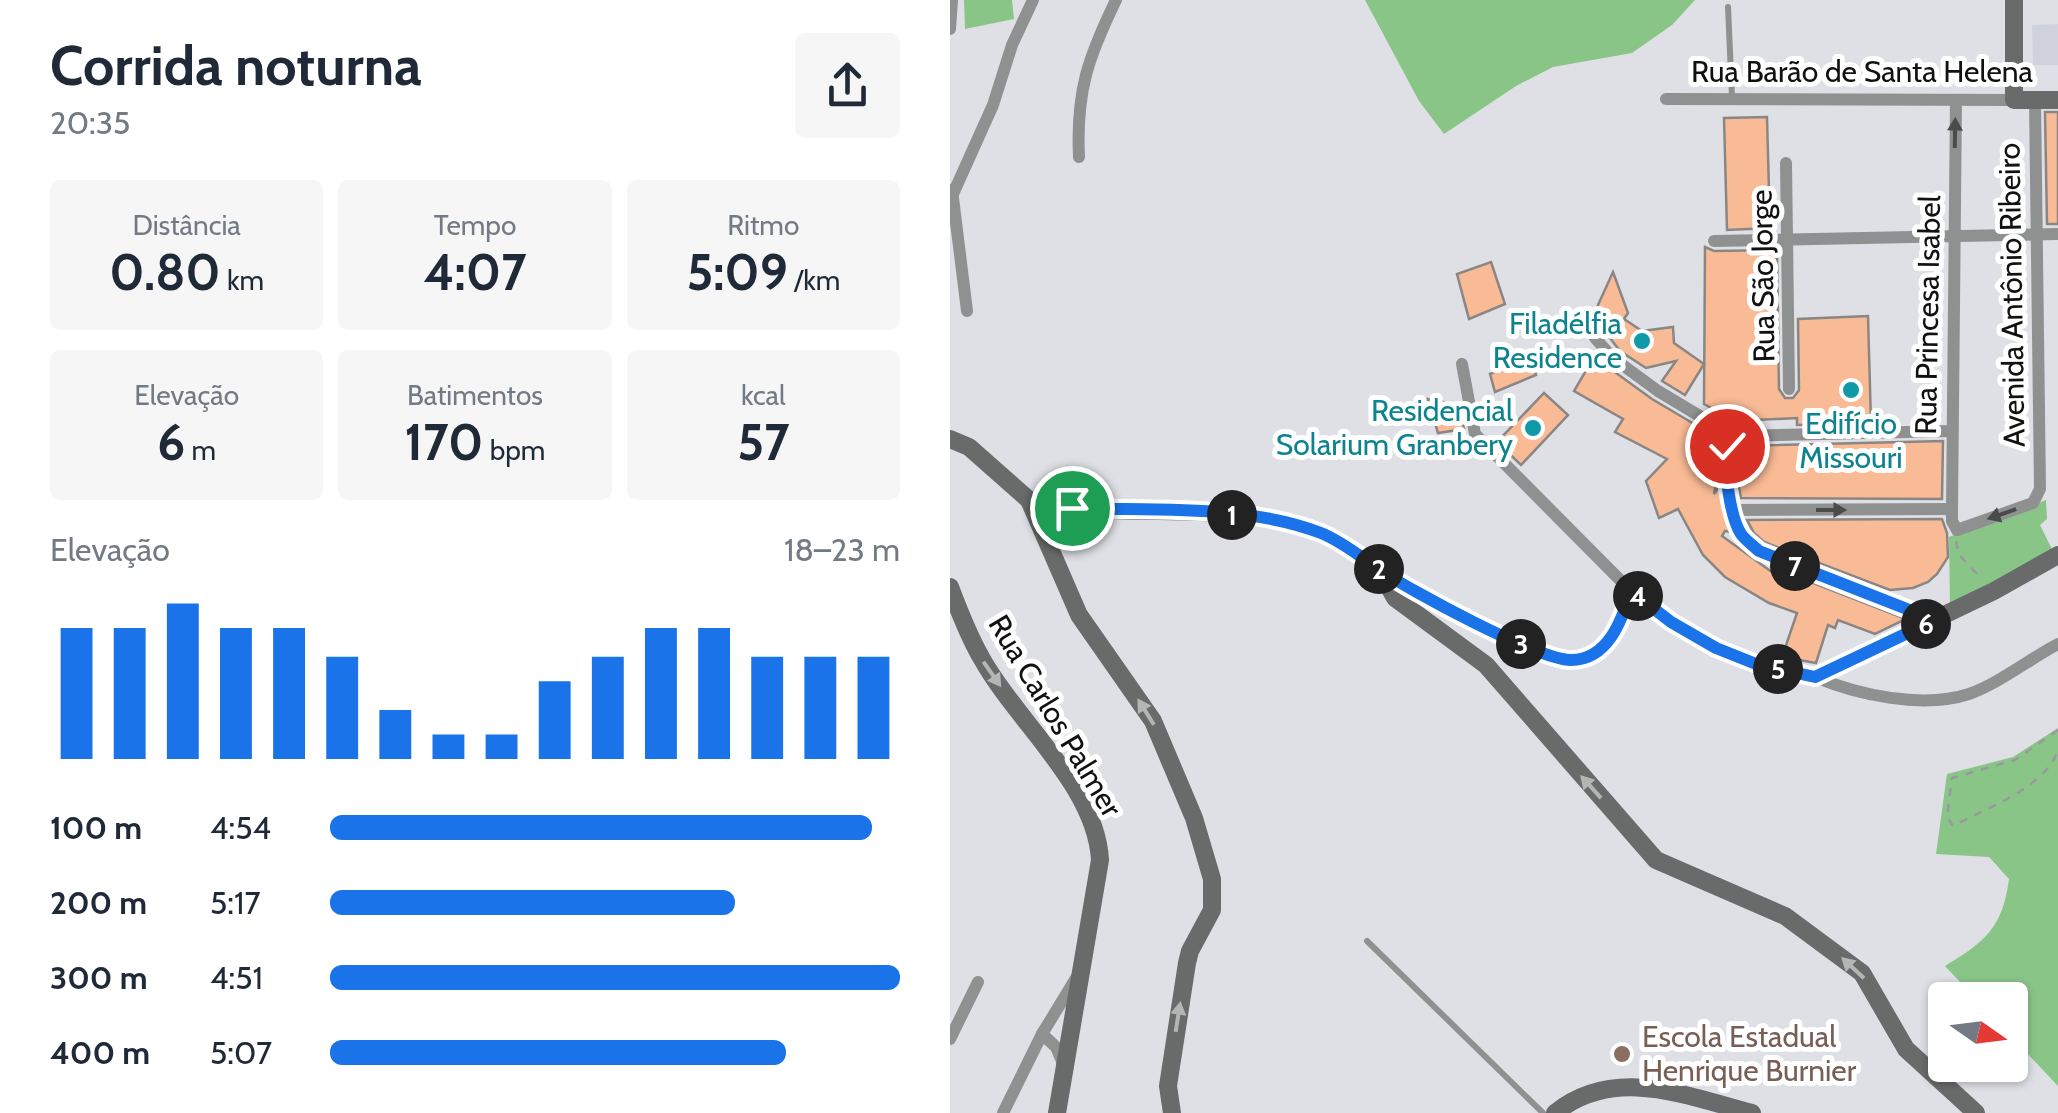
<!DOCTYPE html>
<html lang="pt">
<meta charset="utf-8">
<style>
:root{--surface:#fff;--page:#f6f6f7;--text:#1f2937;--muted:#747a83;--accent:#1a73e8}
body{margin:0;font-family:Cabin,sans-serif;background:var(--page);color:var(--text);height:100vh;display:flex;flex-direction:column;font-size:38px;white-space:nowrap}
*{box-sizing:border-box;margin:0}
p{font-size:32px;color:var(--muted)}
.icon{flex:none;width:55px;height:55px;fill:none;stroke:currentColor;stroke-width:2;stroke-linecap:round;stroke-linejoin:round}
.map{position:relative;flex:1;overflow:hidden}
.panel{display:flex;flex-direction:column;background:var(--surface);width:950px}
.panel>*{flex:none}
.needle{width:65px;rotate:104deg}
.controls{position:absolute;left:978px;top:982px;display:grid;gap:20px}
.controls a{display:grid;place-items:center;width:100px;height:100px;border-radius:10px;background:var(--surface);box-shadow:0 2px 8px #0004;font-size:50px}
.pin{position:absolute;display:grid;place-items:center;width:85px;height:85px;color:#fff;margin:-42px;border:5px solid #fff;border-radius:50%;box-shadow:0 2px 10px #0007}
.km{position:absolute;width:50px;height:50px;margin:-25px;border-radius:50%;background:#222;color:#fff;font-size:28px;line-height:50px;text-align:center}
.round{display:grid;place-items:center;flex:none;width:105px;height:105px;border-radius:10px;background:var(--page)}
.headline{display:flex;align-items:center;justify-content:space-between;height:170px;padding:0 50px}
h1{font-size:55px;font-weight:800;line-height:75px}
.metrics{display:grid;grid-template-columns:repeat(3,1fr);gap:15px;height:170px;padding:10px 50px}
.metrics div{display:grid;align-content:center;border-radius:10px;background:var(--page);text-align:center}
.metrics b{font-size:50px;font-weight:800}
.metrics small{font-size:28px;font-weight:400}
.metrics p{font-size:28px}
.chart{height:280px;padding:20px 50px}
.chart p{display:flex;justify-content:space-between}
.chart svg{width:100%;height:180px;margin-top:10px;stroke:var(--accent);stroke-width:6}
ul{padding:0 50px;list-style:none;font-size:32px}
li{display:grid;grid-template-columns:160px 120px 1fr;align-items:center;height:75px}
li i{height:25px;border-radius:12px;background:var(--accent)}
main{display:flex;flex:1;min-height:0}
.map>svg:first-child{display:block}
.built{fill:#cfd2dd}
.green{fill:#8ac588}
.building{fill:#f9bb96;stroke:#8a8684;stroke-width:2.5}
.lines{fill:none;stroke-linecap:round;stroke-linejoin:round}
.path{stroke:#99999d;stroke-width:2.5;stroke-dasharray:8 8;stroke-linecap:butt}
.lane{stroke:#8f9190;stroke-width:6}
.street{stroke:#8f9190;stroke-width:12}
.secondary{stroke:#686b6a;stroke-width:18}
.oneway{fill:#4a4b4b}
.oneway2{fill:#b4b5b4}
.route-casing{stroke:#fff;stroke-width:20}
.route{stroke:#1a73e8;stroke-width:12}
.culture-dot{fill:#0f9aa8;stroke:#fff;stroke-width:4}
.education-dot{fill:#8d6e63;stroke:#fff;stroke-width:4}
.labels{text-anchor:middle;stroke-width:10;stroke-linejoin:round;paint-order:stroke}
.street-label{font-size:30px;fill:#111112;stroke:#fff}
.culture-label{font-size:30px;fill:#0d838f;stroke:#fff;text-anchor:end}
.education-label{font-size:30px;fill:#785e54;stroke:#fff;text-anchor:start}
</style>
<main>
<section class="panel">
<div class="headline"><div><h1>Corrida noturna</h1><p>20:35</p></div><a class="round"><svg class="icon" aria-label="share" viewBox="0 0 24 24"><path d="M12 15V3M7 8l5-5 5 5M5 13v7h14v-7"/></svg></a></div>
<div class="metrics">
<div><p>Distância</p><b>0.80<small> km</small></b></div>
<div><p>Tempo</p><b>4:07</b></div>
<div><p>Ritmo</p><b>5:09<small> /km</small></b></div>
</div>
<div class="metrics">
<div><p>Elevação</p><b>6<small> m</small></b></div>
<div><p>Batimentos</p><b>170<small> bpm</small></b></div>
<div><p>kcal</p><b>57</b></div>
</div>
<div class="chart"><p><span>Elevação</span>18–23 m</p>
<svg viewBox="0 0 160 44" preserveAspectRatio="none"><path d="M5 44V12M15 44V12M25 44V6M35 44V12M45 44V12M55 44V19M65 44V32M75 44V38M85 44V38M95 44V25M105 44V19M115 44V12M125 44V12M135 44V19M145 44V19M155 44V19"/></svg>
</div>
<ul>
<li><b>100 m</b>4:54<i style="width:95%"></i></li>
<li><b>200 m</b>5:17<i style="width:71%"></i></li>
<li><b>300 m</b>4:51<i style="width:100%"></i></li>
<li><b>400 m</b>5:07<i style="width:80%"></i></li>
</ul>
</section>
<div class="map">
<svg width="1108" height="1113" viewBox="0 0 1108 1113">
<rect width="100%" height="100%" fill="#dfe0e5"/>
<!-- built -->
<path class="built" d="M1108,24V65H1083L1082,25Z"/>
<!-- green -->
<g class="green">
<path d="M14,0H62L64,19L15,29Z"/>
<path d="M415,0H745L722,25L682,53L603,67L566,86L494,134L469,101Z"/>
<path d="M1096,500L1097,519L1090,525L1104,553L1000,610L999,537Z"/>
<path d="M1108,728V1086L1060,1035V1000H1027L995,966C1035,942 1053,927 1059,879L1039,857L986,854L997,774L1063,757Z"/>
</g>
<!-- building -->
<g class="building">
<path d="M1095,112H1108V224H1097Z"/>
<path d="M817,117L820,228L777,230L774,118Z"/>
<path d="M755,247L764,251L827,250L829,389L835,398H843L849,390L848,319L918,316L921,423L847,425V418L785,421L754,404Z"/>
<path d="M541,262L555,304L519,319L507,274Z"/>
<path d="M663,272L678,313L674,319L692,331L723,327L724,343L754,364L735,395L712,381L726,361L696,368L670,351L643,316Z"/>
<path d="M580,356L586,375L545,392L540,374Z"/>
<path d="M644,357L702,399L771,440L764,459L767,479L764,494L769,487L780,532L775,531L772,536L826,575L822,567L956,619L925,634L888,620L885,628L878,625L866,663L832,657L847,613L819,603L775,577L753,555L728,509L709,518L696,481L717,459L665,432L673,419L624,391Z"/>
<path d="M594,393L618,415L571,465L547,442Z"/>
<path d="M478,399L509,405L514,429L488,433Z"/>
<path d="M993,441L992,499L791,498L784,462L790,446Z"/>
<path d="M992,519L997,533L998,557L987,574L978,582L963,588L940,590L814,542L804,533L797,520Z"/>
</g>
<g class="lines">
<!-- path -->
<g class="path">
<path d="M1006,541L1009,555L1032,579"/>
<path d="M1108,730L1065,760L1002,778L997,817L1003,826C1038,807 1093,789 1108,751"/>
</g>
<!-- lane -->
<g class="lane">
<path d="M778,7L782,97"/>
<path d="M417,941L593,1113"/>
</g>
<!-- street -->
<g class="street">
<path d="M0,29L2,0"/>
<path d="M716,99L1064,100"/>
<path d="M1006,100L1002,509V521L1007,530L1083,503L1090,489L1085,100"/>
<path d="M129,157C126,91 138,58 166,0"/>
<path d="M836,163L839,389"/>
<path d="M2,190L17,311"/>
<path d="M3,194L43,105L62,45L83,0"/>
<path d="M764,241L1108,234"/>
<path d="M645,338L663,358L708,391L783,436L1002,431"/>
<path d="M512,364L525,434L681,591"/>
<path d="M783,436L774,461L783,510L791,535L809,551L985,620"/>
<path d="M783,510L1002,509"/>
<path d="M865,677C908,695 973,709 1019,694C1048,684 1081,658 1108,644"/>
<path d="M92,1034L106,1047L114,1066"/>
<path d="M0,1039L28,982"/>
<path d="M53,1113L92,1034L128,975"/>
</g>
<!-- secondary -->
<g class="secondary">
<path d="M1064,0V100H1108"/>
<path d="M0,439L19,447L79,500L129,615L203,721L244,818L262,879V910L240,951L237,963L218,1086L222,1113"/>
<path d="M79,500C174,523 280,496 372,534C394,543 410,557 429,570C459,590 590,661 621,660C658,660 672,620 681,591L721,622L766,648L806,665L865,677L1044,591L1108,555"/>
<path d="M430,571L445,598L536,665L706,860L835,916L912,973L956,1049L1026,1113"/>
<path d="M0,587C9,611 19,637 32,659C67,722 146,786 150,860L107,1113"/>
<path d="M605,1113C665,1065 736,1096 802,1113"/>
</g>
</g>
<!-- one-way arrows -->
<defs><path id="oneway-solid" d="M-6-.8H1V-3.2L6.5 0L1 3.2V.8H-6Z" transform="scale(2.5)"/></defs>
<g class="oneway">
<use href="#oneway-solid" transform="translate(1005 133) rotate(-89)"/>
<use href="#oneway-solid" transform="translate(881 510)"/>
<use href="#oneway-solid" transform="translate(1052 514) rotate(161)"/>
</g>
<g class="oneway2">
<use href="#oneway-solid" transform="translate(42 674) rotate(55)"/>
<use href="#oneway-solid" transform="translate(196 712) rotate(-122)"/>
<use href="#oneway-solid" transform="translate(641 787) rotate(-132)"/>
<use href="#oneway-solid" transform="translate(903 968) rotate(-137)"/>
<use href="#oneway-solid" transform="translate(228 1017) rotate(-81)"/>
</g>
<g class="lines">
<!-- route casing -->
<g class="route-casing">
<path id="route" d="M122,508C200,511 297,504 371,533C393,542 409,556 429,569C458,590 589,660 621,660C658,660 672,620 681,591L721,622L766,648L806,664L865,677L985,620L809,551C804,546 795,540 791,534C780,517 773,466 777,446"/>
</g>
<!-- route -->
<use href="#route" class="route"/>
</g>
<!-- markers -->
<g class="culture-dot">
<circle cx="692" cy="341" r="10"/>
<circle cx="901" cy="390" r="10"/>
<circle cx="583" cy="428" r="10"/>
</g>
<circle class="education-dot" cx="672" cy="1054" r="10"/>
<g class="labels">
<!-- street labels -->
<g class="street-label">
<text x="912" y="82">Rua Barão de Santa Helena</text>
<text transform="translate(813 276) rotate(-91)" y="10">Rua São Jorge</text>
<text transform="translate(1062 295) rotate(-91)" y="10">Avenida Antônio Ribeiro</text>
<text transform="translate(978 315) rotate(-89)" y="10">Rua Princesa Isabel</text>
<text transform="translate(105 716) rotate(59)" y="10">Rua Carlos Palmer</text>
</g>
<!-- culture labels -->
<g class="culture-label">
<text x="672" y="334">Filadélfia<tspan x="672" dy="34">Residence</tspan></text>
<text x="563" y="421">Residencial<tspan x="563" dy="34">Solarium Granbery</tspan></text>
<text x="901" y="434" text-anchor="middle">Edifício<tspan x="901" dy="34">Missouri</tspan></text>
</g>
<!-- education labels -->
<g class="education-label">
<text x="692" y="1047">Escola Estadual<tspan x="692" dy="34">Henrique Burnier</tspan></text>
</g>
</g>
</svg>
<div class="controls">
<a><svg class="needle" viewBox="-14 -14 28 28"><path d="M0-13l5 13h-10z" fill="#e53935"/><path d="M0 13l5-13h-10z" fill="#747a83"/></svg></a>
</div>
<div class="pin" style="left:122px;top:508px;background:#1e9e55"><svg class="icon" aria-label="arrive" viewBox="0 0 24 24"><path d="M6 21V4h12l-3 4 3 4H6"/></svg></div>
<div class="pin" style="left:777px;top:446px;background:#d93025"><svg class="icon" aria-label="check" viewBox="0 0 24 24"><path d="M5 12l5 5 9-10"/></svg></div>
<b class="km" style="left:282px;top:515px">1</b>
<b class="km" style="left:429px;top:569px">2</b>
<b class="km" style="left:571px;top:644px">3</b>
<b class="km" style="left:688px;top:596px">4</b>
<b class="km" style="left:828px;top:669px">5</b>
<b class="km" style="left:976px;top:624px">6</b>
<b class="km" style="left:845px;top:566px">7</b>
</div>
</main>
